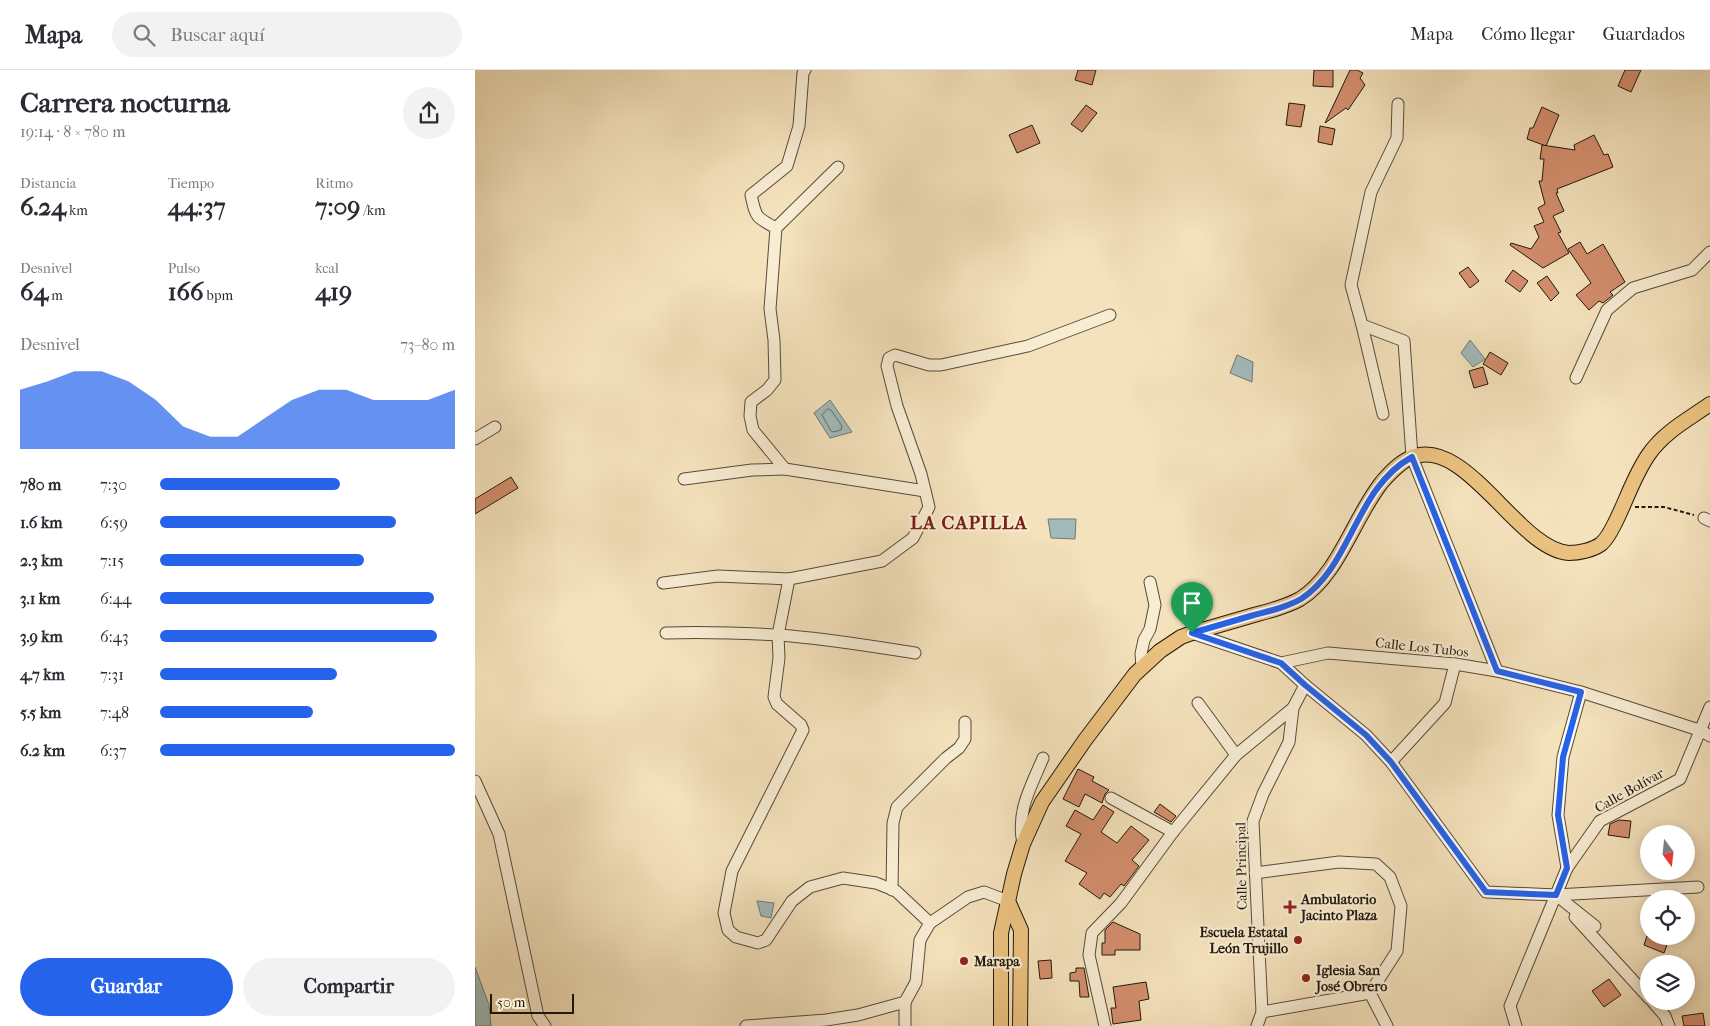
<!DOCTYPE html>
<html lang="es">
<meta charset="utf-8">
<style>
:root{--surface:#fff;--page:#f2f2f3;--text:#2b2b33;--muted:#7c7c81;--line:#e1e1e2;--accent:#2563eb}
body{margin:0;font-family:"IM FELL French Canon",serif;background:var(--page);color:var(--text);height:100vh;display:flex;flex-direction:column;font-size:19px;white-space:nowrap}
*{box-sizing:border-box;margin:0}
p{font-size:16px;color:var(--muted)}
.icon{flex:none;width:28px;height:28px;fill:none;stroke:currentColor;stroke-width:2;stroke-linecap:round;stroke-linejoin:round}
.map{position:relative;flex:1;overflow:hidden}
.panel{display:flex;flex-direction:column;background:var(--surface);width:475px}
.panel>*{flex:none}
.needle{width:32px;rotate:165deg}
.buttons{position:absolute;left:1165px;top:755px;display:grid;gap:10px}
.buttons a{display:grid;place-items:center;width:55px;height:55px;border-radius:50%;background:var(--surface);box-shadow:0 2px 12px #0003;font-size:25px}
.scale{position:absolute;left:15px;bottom:12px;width:84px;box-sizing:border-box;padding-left:5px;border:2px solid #22190d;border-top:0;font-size:14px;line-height:18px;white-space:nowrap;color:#22190d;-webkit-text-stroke:4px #f8ecd3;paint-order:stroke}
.pin{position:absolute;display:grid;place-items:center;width:42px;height:42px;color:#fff;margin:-51px -21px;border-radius:50% 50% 50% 0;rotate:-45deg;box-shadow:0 0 5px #0007}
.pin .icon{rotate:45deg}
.round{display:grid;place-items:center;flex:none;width:52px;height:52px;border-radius:26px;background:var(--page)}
.overview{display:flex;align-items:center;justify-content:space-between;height:85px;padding:0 20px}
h1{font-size:28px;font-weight:700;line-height:38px}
.stats{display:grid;grid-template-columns:repeat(3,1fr);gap:8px;height:85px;padding:5px 20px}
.stats div{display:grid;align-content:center}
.stats b{font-size:25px;font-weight:700}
.stats small{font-size:14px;font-weight:400}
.stats p{font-size:14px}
.chart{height:140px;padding:10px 20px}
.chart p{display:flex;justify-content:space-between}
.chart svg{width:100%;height:90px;margin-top:5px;fill:var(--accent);opacity:.7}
.action{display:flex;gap:10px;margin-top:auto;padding:10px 20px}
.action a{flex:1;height:58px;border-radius:30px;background:var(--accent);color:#fff;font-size:20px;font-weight:700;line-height:58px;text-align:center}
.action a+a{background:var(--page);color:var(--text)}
ul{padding:0 20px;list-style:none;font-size:16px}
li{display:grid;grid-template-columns:80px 60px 1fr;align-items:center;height:38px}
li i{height:12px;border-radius:6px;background:var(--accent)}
header{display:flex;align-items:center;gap:30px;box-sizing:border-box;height:70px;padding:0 25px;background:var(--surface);border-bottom:1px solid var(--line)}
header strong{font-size:24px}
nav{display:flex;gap:28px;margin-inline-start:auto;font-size:18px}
.search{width:350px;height:45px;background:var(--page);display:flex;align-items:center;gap:12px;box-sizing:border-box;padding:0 18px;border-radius:28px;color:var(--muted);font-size:19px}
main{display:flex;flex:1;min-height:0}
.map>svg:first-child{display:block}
.water{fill:#a1bbbc;stroke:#6e7a76}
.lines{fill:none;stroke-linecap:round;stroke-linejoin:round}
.shore{stroke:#626a64;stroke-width:1}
.building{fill:#d38e6d;stroke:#22190d}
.minor-casing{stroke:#564b39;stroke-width:13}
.major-casing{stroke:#22190d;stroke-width:16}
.path{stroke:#22190d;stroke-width:2;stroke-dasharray:4 2.5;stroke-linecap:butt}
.minor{stroke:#f8ecd3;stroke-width:11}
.major{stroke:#eac17e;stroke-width:14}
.route-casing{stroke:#fff;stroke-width:10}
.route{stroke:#2563eb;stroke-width:6}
.poi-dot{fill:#8f2418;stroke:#f8ecd3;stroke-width:2}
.labels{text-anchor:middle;stroke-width:4.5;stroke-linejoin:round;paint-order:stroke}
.street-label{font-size:14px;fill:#22190d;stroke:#f8ecd3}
.poi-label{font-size:14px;font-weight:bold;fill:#22190d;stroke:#f8ecd3;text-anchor:start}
.district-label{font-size:19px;font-weight:bold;letter-spacing:1px;fill:#7a1f14;stroke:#f8ecd3}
</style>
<header>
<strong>Mapa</strong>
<div class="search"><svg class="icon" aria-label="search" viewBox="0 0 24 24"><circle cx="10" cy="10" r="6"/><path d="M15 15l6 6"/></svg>Buscar aquí</div>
<nav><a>Mapa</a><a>Cómo llegar</a><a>Guardados</a></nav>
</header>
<main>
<section class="panel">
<div class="overview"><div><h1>Carrera nocturna</h1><p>19:14 · 8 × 780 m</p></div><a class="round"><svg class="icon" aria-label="share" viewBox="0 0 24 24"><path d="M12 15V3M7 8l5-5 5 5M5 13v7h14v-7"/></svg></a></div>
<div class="stats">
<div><p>Distancia</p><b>6.24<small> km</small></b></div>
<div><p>Tiempo</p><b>44:37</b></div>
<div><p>Ritmo</p><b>7:09<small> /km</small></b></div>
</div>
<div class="stats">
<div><p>Desnivel</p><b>64<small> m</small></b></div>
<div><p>Pulso</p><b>166<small> bpm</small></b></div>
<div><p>kcal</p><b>419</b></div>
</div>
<div class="chart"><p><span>Desnivel</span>73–80 m</p>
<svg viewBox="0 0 160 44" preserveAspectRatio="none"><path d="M0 44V15L10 11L20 6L30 6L40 11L50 20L60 33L70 38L80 38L90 29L100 20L110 15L120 15L130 20L140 20L150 20L160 15V44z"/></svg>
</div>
<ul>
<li><b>780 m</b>7:30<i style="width:61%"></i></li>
<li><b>1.6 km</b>6:59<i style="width:80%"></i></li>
<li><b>2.3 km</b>7:15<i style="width:69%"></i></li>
<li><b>3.1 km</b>6:44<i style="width:93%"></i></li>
<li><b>3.9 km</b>6:43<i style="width:94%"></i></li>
<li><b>4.7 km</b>7:31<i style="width:60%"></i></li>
<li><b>5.5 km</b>7:48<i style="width:52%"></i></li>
<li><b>6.2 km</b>6:37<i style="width:100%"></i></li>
</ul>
<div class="action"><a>Guardar</a><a>Compartir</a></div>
</section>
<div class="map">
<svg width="1235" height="956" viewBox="0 0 1235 956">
<rect width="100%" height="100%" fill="#f4e2bc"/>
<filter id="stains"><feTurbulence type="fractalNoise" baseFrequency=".004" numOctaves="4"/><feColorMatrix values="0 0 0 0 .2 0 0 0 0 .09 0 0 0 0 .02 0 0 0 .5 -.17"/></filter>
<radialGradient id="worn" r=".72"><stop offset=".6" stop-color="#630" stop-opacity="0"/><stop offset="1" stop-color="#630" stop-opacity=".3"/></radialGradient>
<!-- water -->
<g class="water">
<path d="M995,270L1010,289L998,297L986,283Z"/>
<path d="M762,285L778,292L777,312L755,303Z"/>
<path d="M355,330L377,362L355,368L339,343Z"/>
<path d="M573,449H601L600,469L576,468Z"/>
<path d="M282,831L299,833L296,848L286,846Z"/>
<path d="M0,897L14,935L16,956H0Z"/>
</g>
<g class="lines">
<!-- shore -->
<path class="shore" d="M353,339L356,340L367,356L366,360L358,362L356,361L347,345Z"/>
</g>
<!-- building -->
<g class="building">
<path d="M603,0H621L617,15L600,10Z"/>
<path d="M839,0H858V17L838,16Z"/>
<path d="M875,0H882L888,3L885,8L890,15L873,40L871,38L850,53Z"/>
<path d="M1150,0H1166L1156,22L1143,16Z"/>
<path d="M814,33L830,35L826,57L811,55Z"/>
<path d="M611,35L622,43L607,62L596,54Z"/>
<path d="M1067,37L1084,45L1071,76L1052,69L1055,58H1058Z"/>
<path d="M557,55L565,73L542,83L534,65Z"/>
<path d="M845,56L860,59L857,75L843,72Z"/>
<path d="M1119,65L1129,85L1133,84L1138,97L1082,119L1083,123H1081L1089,141L1078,146L1086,162L1083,163L1094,183L1068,198L1035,175L1036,173L1056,179L1064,167L1059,156L1069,152L1063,138L1070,134L1064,111H1067L1069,89H1065L1067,75L1100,80L1099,75Z"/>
<path d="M1105,172L1112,184L1128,174L1150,212L1135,222L1138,225L1128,233L1124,231L1114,240L1101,225L1116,213L1093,179Z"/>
<path d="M993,197L1004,211L995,218L984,203Z"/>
<path d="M1038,200L1053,211L1045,222L1030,211Z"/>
<path d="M1072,206L1084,223L1076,231L1062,213Z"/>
<path d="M1015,282L1033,293L1026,305L1008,294Z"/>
<path d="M1008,297L1013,314L999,318L994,301Z"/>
<path d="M36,407L43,418L0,444V429Z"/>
<path d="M603,699L619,707L617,711L634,720L630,724L627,733L610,724L604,737L588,729Z"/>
<path d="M685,734L701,746L696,752L679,742Z"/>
<path d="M628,735L639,742L626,762L642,773L656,756L674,770L657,790L664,796L649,816L646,814L635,827L629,823L625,829L604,814L612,803L590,791L606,764L591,756L600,740L618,750Z"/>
<path d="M1144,750L1156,751L1154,768L1133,765L1135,754Z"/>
<path d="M638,852L665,864V880H640V885H627V873H630V860Z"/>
<path d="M1172,866H1195L1189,883L1169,875Z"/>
<path d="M576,890L577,908L565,909L563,891Z"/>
<path d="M601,898H609L614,927H605L604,911H595V903L601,902Z"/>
<path d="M1134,909L1146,925L1129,937L1117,921Z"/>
<path d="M671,912L674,929L664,931L666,950L638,954L636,938H641L638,917Z"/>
<path d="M1228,943L1230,956H1209L1207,946Z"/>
</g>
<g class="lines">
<!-- minor casing -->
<g class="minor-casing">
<g id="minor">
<path d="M923,34L922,68L896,122L876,215L887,255L929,271L937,387L1022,601"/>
<path d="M363,97L301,158L295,239L299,270L300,310L292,320L276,332L275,346L278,360L310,399L450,421"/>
<path d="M301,158C280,147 281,147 276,125L312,96L324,56L328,3L330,0"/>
<path d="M887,255L908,344"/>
<path d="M1101,308L1132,240L1158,218L1217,200L1235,182"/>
<path d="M0,369L20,357"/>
<path d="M209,409L277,400L310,399"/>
<path d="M1229,448L1235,451"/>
<path d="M188,513L243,506L314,509"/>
<path d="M191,563C229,562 266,563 303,565C349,568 395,576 440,583"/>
<path d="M717,563L806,593L830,615L891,665L916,692L1011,822L1081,825L1120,856"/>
<path d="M806,593L853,583L980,594L1022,601L1106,622L1227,661L1235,666"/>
<path d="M667,597L666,584L669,570L675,559L680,535L675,512"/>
<path d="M723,633L761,685"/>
<path d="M916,692L970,633L980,594"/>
<path d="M0,711L24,764L63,946L70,956"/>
<path d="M636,728L698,762"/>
<path d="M548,774C541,741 556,717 568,688"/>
<path d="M1092,798L1083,745L1088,687L1106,622"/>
<path d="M780,803L864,792L901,794L915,807L926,836L922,881L895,923L787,942"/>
<path d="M417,820L418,753L422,737L471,688L484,678L490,669V652"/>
<path d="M1081,825L1223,817"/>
<path d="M1100,847L1174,928"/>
<path d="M455,853L421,821L401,813L368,808L335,817L317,831L291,870L283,873L261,867L253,860L249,843L257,801L328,660L326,655L302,634L299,627L304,588L303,565L314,509L407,491L438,468L454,437L446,404L422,336L412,296L414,288L420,285L454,295H466L553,276L635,245"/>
<path d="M895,923L912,956"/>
<path d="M1177,931L1190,946L1194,956"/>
<path d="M430,932V956"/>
<path d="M271,956L351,950L383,945L430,932L441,912L445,870L455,853L493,827L509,822L533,831"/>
<path d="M630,956L614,885L617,863L646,833L698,762L761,685L818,638"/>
<path d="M782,956L787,942L778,751L788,724L814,672L818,638L830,615"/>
<path d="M1041,956L1035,936L1092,798L1125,751L1205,709L1235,637"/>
</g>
</g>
<!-- major casing -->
<g class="major-casing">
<g id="major">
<path d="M533,831L546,860L545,956"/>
<path d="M526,956V863L539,804L548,774L567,732L610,670L660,604L685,581L706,567L717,563C737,557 758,551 779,545C794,541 811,537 825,529C863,506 879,447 907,412C915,403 924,393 935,388C990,363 1043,480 1094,483C1104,483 1118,480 1126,474C1132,469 1136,461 1139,455C1151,432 1159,405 1174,384C1189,362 1214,349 1235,334"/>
</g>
</g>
<!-- path -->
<path class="path" d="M1160,437H1189L1219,445"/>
<!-- minor -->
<use href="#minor" class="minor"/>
<!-- major -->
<use href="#major" class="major"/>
</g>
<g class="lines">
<!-- route casing -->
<g class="route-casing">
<path id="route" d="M937,387L1022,601L1106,622L1088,687L1083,745L1092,798L1081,825L1011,822L916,692L891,665L830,615L806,593L717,563C738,557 758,551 779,545C795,541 812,537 826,529C877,496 880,418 937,387Z"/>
</g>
<!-- route -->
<use href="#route" class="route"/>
</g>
<!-- markers -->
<g class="poi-dot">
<path d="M812.5 829.5h5v5h5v5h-5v5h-5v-5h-5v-5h5z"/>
<circle cx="823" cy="870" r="5"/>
<circle cx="489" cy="891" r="5"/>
<circle cx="831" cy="908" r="5"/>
</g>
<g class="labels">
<!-- street labels -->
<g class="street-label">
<text transform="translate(947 577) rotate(6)" y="5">Calle Los Tubos</text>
<text transform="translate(1154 720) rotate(-29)" y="5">Calle Bolívar</text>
<text transform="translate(766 796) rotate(-91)" y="5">Calle Principal</text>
</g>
<!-- poi labels -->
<g class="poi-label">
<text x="826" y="834">Ambulatorio<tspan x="826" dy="16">Jacinto Plaza</tspan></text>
<text x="813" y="867" text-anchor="end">Escuela Estatal<tspan x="813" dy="16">León Trujillo</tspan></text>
<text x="499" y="896">Marapa</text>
<text x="841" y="905">Iglesia San<tspan x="841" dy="16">José Obrero</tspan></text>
</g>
<!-- district labels -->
<g class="district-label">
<text x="494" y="459">LA CAPILLA</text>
</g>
</g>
<rect width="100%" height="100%" filter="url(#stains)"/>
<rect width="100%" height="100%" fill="url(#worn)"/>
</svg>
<div class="buttons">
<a><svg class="needle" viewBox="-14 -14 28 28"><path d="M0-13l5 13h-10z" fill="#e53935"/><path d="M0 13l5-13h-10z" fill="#7c7c81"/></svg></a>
<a><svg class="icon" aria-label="locate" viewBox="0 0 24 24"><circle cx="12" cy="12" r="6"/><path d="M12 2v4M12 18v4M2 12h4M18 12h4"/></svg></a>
<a><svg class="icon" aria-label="layers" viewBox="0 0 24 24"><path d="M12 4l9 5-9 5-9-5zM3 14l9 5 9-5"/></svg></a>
</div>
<div class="scale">50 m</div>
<div class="pin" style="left:717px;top:563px;background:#1e9e55"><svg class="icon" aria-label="arrive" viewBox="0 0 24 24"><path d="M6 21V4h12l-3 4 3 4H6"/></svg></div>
</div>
</main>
